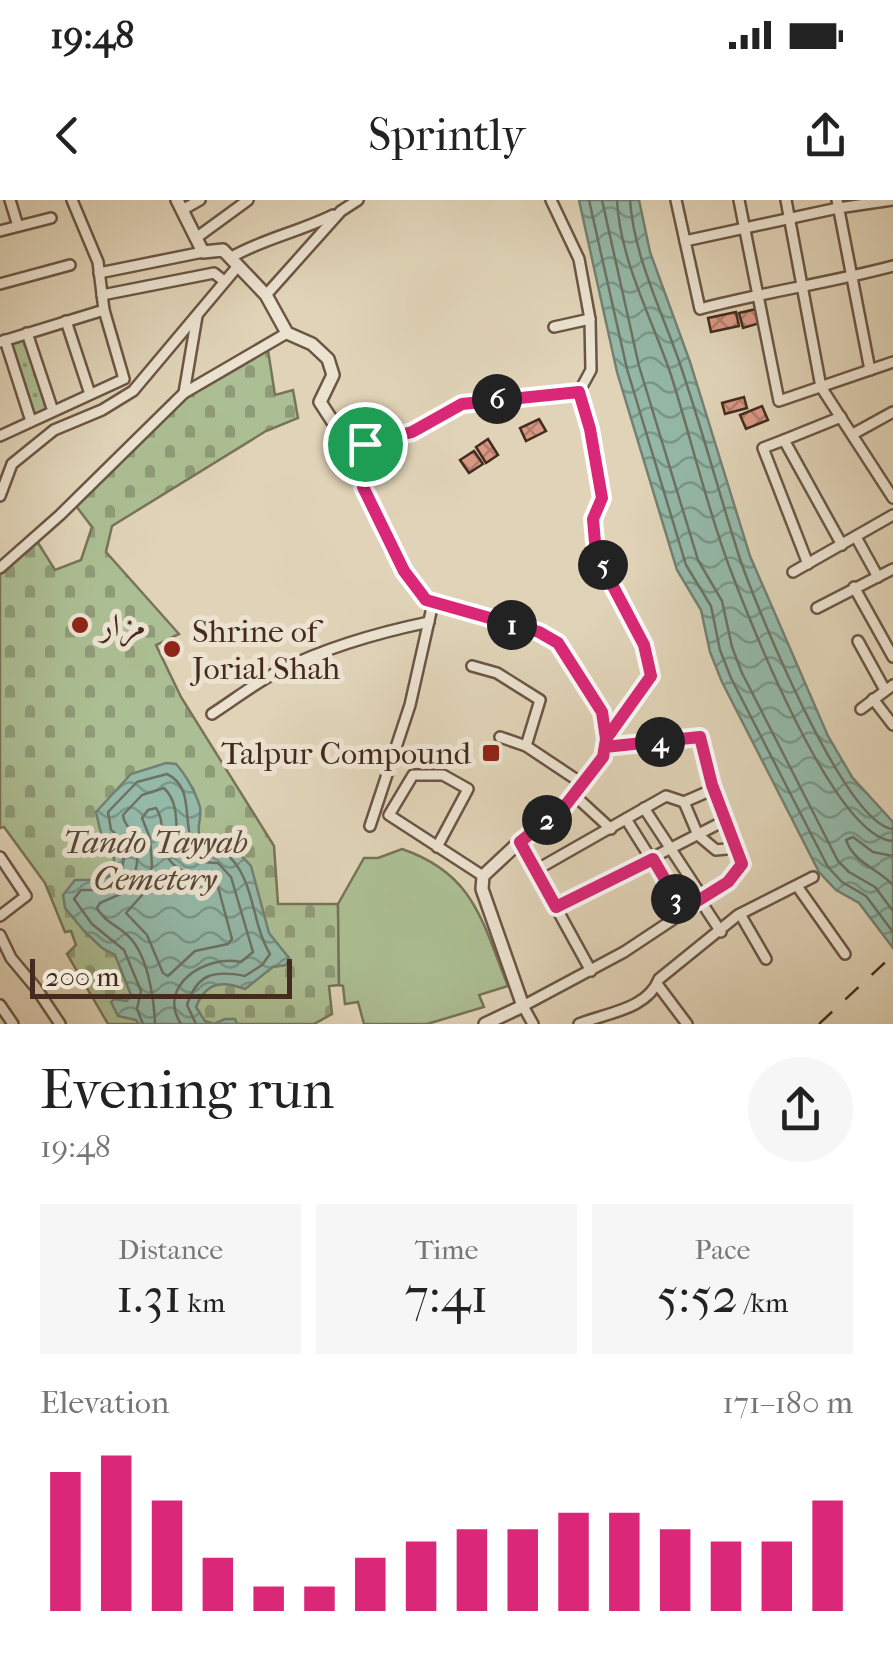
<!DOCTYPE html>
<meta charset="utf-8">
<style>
:root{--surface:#fff;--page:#f6f6f6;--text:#222;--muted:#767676;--accent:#db2777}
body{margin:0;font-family:"IM FELL French Canon",Amiri,serif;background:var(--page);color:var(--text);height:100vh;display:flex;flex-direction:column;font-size:38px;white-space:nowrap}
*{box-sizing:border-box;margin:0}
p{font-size:32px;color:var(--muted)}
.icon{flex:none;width:55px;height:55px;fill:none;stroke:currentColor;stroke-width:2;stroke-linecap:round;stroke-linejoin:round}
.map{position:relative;height:824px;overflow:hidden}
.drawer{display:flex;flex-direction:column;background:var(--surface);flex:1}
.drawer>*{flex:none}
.scale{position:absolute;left:30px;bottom:25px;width:262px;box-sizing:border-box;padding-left:10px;border:5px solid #442b1e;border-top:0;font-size:28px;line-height:35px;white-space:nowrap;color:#442b1e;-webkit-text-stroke:8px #ebe2d0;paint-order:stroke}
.pin{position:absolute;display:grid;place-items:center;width:85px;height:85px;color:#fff;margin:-42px;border:5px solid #fff;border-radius:50%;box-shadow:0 2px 10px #0007}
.km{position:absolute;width:50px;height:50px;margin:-25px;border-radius:50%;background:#222;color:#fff;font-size:28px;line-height:50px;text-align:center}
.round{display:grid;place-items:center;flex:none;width:105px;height:105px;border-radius:52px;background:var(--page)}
.head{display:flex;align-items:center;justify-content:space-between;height:170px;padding:0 40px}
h1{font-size:55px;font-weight:600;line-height:75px}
.stats{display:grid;grid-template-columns:repeat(3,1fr);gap:15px;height:170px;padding:10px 40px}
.stats div{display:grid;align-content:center;border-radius:0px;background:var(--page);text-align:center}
.stats b{font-size:50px;font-weight:600}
.stats small{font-size:28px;font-weight:400}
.stats p{font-size:28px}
.chart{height:280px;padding:20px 40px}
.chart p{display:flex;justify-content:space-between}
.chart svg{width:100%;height:180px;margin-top:10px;stroke:var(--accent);stroke-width:6}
.status{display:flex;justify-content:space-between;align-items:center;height:70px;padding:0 50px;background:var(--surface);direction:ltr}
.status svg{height:28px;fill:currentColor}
header{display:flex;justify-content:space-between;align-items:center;height:130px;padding:0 40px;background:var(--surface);font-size:45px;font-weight:600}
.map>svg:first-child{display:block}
.grass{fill:url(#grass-dots);stroke:#787458;stroke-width:2.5}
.cemetery{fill:url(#cemetery-stones);stroke:#787458;stroke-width:2.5}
.garden{fill:#acbe93;stroke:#787458;stroke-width:2.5}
.water{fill:url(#water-waves);stroke:#748071;stroke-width:2.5}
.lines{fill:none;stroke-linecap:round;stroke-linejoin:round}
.shore{stroke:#6c7264;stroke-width:2.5}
.building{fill:url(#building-cross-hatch);stroke:#442b1e;stroke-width:2.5}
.minor-casing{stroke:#6b5544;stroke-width:14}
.tertiary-casing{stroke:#6b5544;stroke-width:16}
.minor{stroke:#ebe2d0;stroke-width:9}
.tertiary{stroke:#ebe2d0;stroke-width:11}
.rail{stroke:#442b1e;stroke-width:2.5;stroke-dasharray:18 18;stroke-linecap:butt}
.route-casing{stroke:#fff;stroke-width:20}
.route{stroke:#db2777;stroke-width:12}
.poi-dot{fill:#8f2418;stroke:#ebe2d0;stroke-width:4}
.labels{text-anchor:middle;stroke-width:10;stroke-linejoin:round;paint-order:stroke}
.poi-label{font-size:32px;fill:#442b1e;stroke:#ebe2d0;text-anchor:start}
.park-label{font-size:32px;font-style:italic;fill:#594835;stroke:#ebe2d0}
</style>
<div class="status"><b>19:48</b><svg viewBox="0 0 49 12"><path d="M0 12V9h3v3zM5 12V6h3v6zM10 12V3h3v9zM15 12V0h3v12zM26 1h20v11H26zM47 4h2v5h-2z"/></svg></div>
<header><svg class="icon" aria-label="back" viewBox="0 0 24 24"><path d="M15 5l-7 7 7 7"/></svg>Sprintly<svg class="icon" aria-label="share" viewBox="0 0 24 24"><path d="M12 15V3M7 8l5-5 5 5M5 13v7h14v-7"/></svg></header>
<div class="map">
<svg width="893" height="824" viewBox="0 0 893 824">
<defs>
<pattern id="grass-dots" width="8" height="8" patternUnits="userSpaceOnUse" patternTransform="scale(2.5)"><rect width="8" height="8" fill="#acbe93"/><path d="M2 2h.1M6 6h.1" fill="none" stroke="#8e9b77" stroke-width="1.8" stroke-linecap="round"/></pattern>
<pattern id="cemetery-stones" width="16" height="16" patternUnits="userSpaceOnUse" patternTransform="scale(2.5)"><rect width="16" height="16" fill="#acbe93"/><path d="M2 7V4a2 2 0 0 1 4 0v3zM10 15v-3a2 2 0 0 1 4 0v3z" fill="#8e9b77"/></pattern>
<pattern id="water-waves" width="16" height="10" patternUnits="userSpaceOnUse" patternTransform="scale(2.5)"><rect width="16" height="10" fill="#94b9a9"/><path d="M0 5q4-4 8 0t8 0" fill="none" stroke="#7a9789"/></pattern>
<pattern id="building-cross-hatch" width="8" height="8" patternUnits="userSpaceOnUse" patternTransform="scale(2.5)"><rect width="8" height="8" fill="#d99884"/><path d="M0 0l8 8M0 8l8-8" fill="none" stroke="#b27c6b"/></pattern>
</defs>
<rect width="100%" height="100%" fill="#e0d3b7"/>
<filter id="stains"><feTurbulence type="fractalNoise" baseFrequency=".002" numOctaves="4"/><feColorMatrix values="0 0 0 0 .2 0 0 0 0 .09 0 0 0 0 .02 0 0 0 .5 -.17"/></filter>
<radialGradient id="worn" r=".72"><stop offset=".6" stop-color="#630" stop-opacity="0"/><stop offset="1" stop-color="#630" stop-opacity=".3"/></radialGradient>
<!-- grass -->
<path class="grass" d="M27,133L53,211L31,221L5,140Z"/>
<!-- cemetery -->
<path class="cemetery" d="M267,144L275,195L293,190L298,218L266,231L112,326L106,352L179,434L156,445L181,497L274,646L278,704H338L339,785L329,786L332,814L314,824H108L67,754L76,745L71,731L65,732L45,683L4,627L0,628V368L35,338L55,370L81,360L92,327L73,302L184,193Z"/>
<!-- garden -->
<path class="garden" d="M402,649C475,674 482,722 508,786L479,795L484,807L427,824H364L358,802L345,804L343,786L339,785L338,704L364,658H378Z"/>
<!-- water -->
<g class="water">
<path d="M579,0H639L650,52L690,162L750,356L828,536L852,577L893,622V748L859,703L836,690L819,672L722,482L710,452L701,410L677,370L617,172Z"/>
<path d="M166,563L176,564C186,575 196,593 200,607C202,618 196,627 200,639L228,642L251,666L269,733L289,758L286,765L273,767L245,789C222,780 206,782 196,807L205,821L214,824L225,819H235L237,824H139L136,820L118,816L111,802L114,799L127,801L131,795L115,755L102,748L84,731L65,708L63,695L75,680H100L110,676L114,661L112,642H103L96,612L131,574Z"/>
</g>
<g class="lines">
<!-- shore -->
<g class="shore">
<path d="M589,0L627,169L686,365L711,406L720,450L731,478L828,667L842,682L866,696L893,732"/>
<path d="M602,0L639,166L698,360L722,401L732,447L742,473L838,661L849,672L875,687L893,711"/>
<path d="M617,0C620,61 652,118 671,175C691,238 706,304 729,366C749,419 834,638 893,641"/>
<path d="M630,0C634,58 663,113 681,167C702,229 719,293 739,356C755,404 844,624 893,629"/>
<path d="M156,608C167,622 156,645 172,663C185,678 204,672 217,683L232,739L228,744L195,751L168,776L163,773L147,735L126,713L143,694L152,666L150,638L142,618L148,610Z"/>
<path d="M893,656L873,652L853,637L846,640C854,663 877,668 893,685"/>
<path d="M143,824L137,809L141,791L124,750L92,724L74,699L81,690H102L118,681C125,663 129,642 111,630L108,612L137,582L167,574C195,587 182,623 193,645L203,650L223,651C256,676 250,721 270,754L262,765L245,776C215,770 197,773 187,805L196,824"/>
<path d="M155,824C154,799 148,752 126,734C116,725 104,721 97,708L100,703L125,692C137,677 141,654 134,636C130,626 124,626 123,615L142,595L164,588C193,617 152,661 218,663L231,677L253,752L241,762C206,754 156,786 181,824"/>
</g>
</g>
<!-- building -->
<g class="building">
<path d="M756,109L760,123L743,128L739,113Z"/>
<path d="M736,112L739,126L711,132L708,118Z"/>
<path d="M744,197L747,208L725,214L722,203Z"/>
<path d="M762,206L768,220L746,229L740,215Z"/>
<path d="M539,219L546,231L526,241L520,228Z"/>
<path d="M488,239L498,255L486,263L476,247Z"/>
<path d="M474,251L483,264L469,273L460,260Z"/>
</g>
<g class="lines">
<!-- minor casing -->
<g class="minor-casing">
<g id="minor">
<path d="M10,0L18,26"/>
<path d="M676,0L700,109C764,92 829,83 893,66"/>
<path d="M739,0L779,201L893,162"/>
<path d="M786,0L821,187L893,298"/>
<path d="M837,0L870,170"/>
<path d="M182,10L200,0"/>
<path d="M0,31L51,18"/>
<path d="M196,38L248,0"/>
<path d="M685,41L838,8L893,0"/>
<path d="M230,58C262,39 299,32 333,15"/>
<path d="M99,73L203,52"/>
<path d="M0,84L70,65"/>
<path d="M102,95L214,73L224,81"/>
<path d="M266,95L341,11L358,0"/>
<path d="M66,121L90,194"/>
<path d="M554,127L590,119"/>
<path d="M27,133L53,211"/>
<path d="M5,140L31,221"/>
<path d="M0,142L104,110L98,62L72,0"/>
<path d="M579,192L590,229L602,297L593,319L596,354L644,445L651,476L606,539"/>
<path d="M184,193L287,133"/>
<path d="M841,217L784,240L842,345"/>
<path d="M853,234L893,212"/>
<path d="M0,236L124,179L104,110"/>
<path d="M784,240L763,248L808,364"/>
<path d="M365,244L411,232L462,204L579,192L591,170L590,119L579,59L551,0"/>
<path d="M0,296L12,264L54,230L102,210L133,191L238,66"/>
<path d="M856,337L878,377"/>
<path d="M0,368L60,315L184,193L197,116"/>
<path d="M793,372L893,315"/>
<path d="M854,387L893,457"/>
<path d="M817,408L893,369"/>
<path d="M858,441L885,490"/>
<path d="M472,466L497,473L540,500L526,546"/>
<path d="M873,499L893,525"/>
<path d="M861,509L893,485"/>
<path d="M212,514C234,500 255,483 279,471C327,447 376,433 429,422"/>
<path d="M500,537L526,546L583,584"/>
<path d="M574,595L611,629"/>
<path d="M684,602L698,635L716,650L736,648"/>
<path d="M644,608L703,698"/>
<path d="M626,619L683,710"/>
<path d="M370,626L410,505L433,403"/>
<path d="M520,642L591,771"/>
<path d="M437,647L468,589L443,575H413L389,615L483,676"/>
<path d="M0,657L26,696L0,716"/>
<path d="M536,670L666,596L684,602L714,589"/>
<path d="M797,686L845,754"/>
<path d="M700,700L721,732"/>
<path d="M556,707L726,620"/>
<path d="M740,714L766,759"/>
<path d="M0,735L11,758L36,788L60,824"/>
<path d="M657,784L687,824"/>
<path d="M0,805L13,824"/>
<path d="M533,824L523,806L624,752L728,683L741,664L712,585L700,537L605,547"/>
<path d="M579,824C605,813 647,810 659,779L738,715L813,677"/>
</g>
</g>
<!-- tertiary casing -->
<g class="tertiary-casing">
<path id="tertiary" d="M177,0L203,52L223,50L266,95L287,133L312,144L328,159L333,175L320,202L333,222L358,235L365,244L363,287L389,345L404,371L426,400L539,432L558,443L603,511L606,539L603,557L565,606L529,633L483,676L482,689L523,806L485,824"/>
</g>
<!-- minor -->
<use href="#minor" class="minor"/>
<!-- tertiary -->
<use href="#tertiary" class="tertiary"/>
<!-- rail -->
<path class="rail" d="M819,824L893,755"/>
</g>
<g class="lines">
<!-- route casing -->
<g class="route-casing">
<path id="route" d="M365,244L363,287L404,371L426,400L539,432L558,443L602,512L606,539L603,557L565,606L520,642L556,707L653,659L683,710L728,682L742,664L712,585L700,537L605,547L606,539L651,476L644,445L596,354L593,319L602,298L590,229L579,192L462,204L412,232L365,244"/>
</g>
<!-- route -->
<use href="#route" class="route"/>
</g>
<!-- markers -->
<g class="poi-dot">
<circle cx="80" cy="425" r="10"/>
<circle cx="172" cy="449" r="10"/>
<rect x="481" y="543" width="20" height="20" rx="5"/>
</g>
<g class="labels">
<!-- poi labels -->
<g class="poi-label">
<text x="100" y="436">مزار</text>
<text x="192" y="442">Shrine of<tspan x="192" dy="37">Jorial Shah</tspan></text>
<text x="471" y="564" text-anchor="end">Talpur Compound</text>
</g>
<!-- park labels -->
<g class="park-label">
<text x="155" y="653">Tando Tayyab<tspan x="155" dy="37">Cemetery</tspan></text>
</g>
</g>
<rect width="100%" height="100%" filter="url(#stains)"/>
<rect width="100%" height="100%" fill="url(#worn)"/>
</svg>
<div class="scale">200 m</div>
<div class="pin" style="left:365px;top:244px;background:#1e9e55"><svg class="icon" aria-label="arrive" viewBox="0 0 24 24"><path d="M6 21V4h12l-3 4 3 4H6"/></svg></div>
<b class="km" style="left:512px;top:425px">1</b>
<b class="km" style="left:547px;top:620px">2</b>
<b class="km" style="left:676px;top:699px">3</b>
<b class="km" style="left:660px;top:542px">4</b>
<b class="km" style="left:603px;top:365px">5</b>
<b class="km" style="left:497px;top:199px">6</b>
</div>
<section class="drawer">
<div class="head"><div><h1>Evening run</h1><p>19:48</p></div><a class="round"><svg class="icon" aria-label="share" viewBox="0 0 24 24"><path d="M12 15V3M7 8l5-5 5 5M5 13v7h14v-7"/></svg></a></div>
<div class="stats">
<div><p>Distance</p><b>1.31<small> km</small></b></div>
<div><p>Time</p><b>7:41</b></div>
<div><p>Pace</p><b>5:52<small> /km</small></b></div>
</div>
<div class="chart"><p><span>Elevation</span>171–180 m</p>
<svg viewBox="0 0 160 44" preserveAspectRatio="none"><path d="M5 44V10M15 44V6M25 44V17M35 44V31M45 44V38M55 44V38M65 44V31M75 44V27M85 44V24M95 44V24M105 44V20M115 44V20M125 44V24M135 44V27M145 44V27M155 44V17"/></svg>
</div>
</section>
